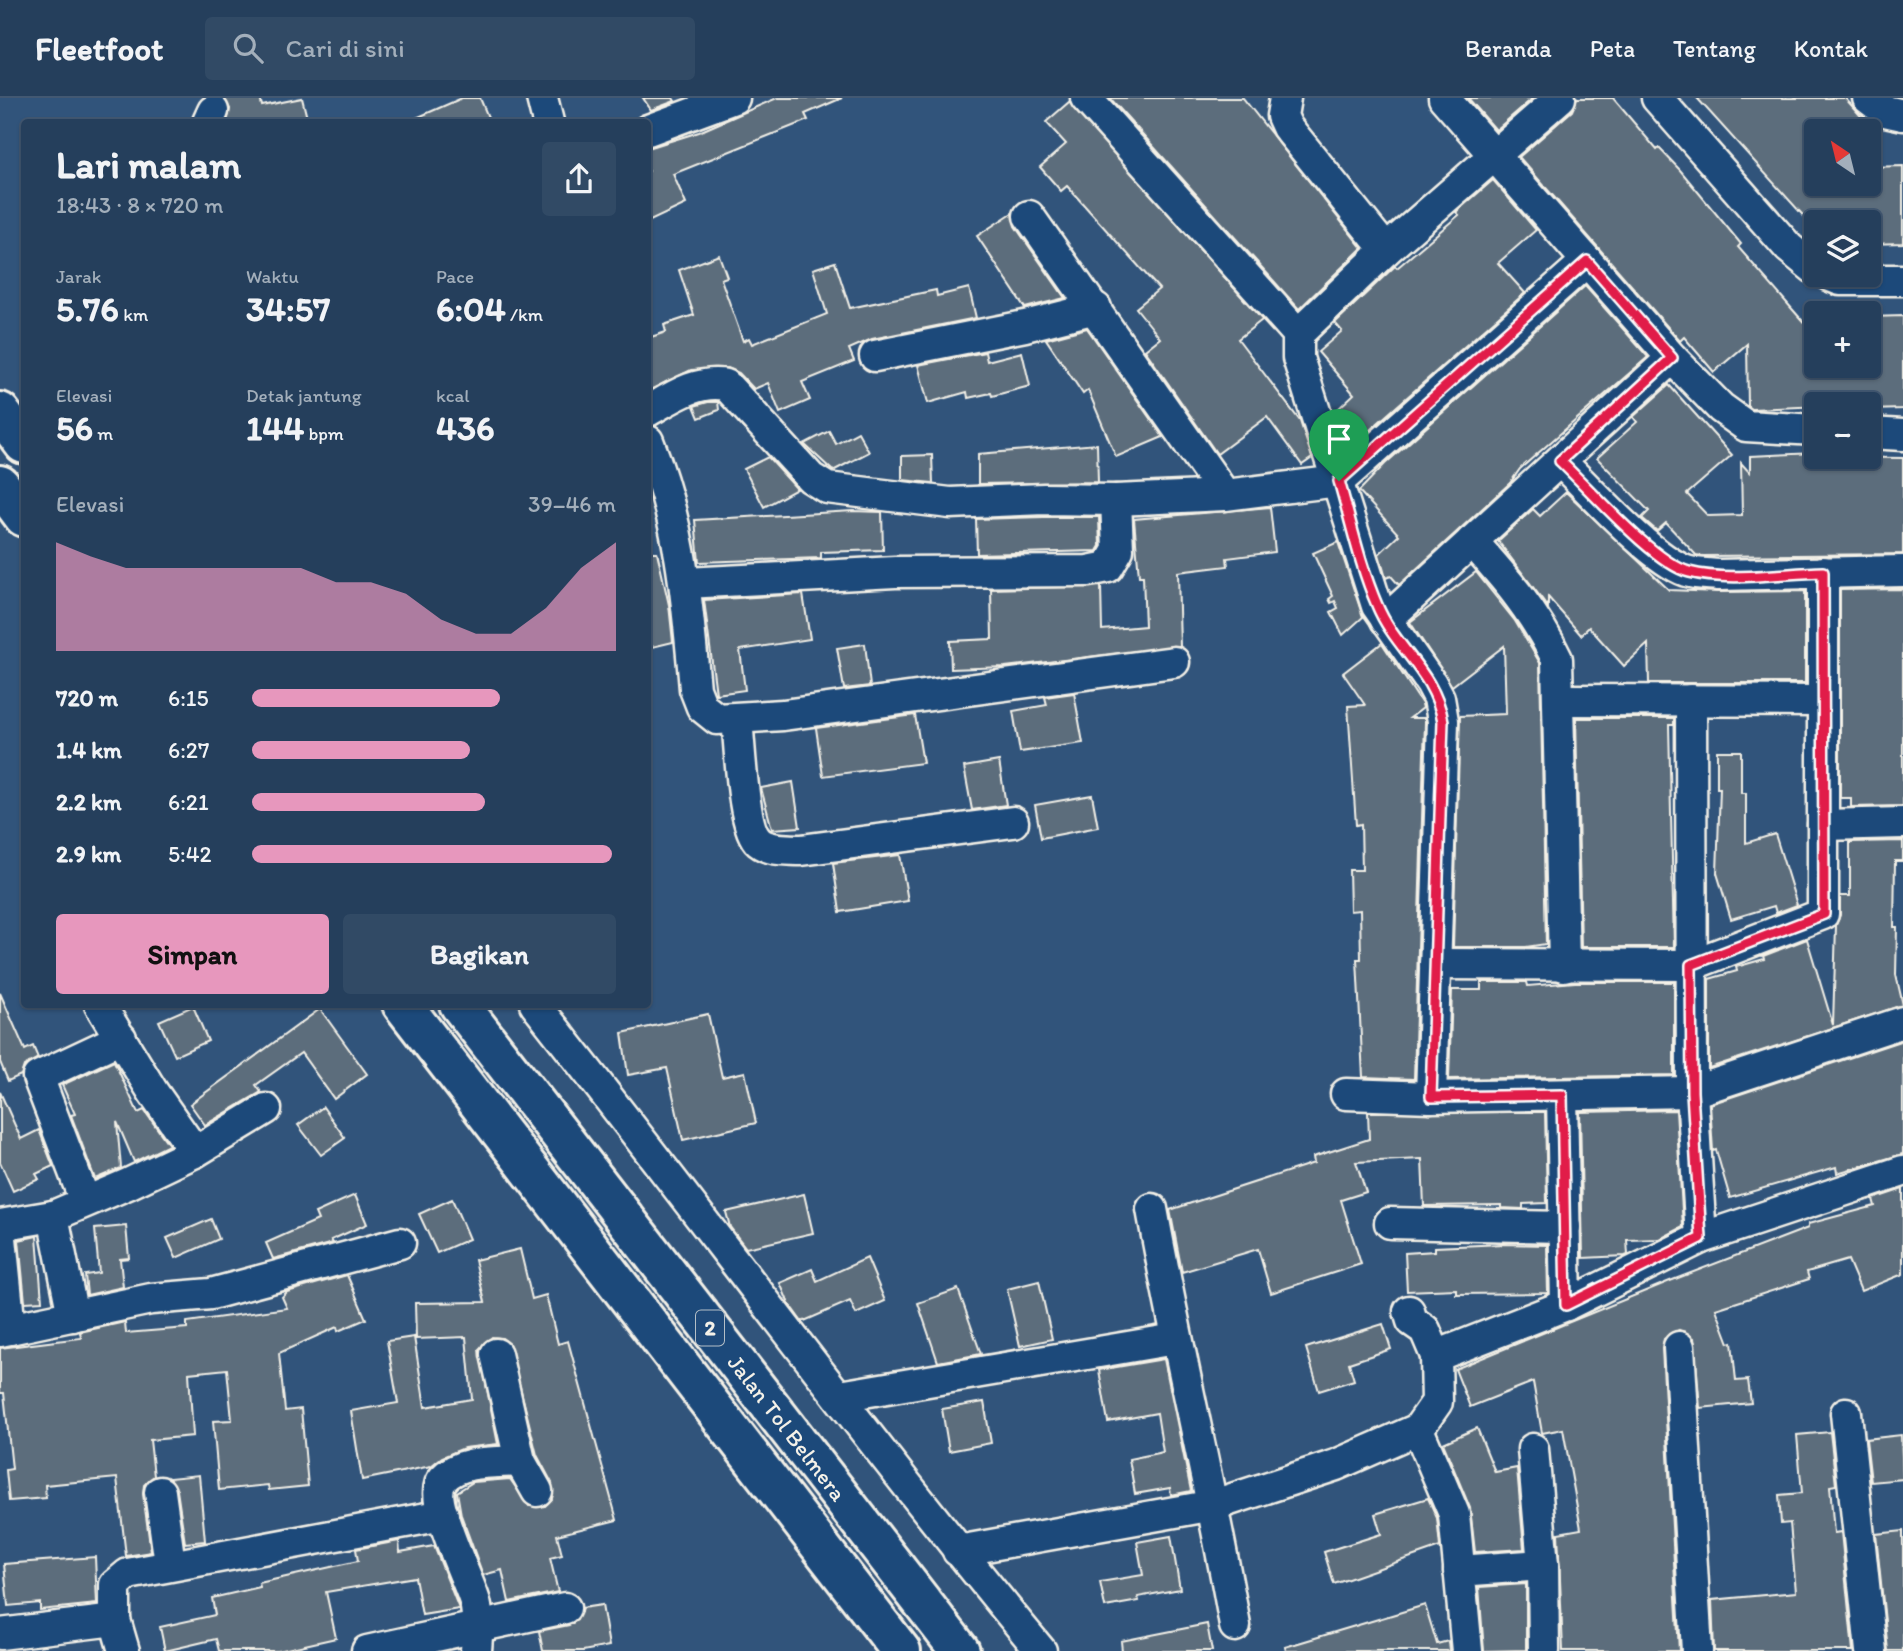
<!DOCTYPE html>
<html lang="id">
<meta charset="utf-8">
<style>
:root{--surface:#253f5c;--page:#314a65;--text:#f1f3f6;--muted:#a3afbb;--line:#425872;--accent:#e797bd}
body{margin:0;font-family:Itim,sans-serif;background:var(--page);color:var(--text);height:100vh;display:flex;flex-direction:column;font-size:26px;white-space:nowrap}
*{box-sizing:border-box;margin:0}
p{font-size:23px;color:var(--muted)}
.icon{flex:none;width:38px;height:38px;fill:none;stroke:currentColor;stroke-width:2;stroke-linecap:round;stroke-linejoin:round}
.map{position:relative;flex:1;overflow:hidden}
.panel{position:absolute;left:21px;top:21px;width:630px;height:889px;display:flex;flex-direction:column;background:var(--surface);border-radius:7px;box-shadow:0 2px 5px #0004,0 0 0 2px var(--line)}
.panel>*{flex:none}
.needle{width:46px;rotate:325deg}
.tools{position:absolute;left:1804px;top:21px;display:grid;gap:14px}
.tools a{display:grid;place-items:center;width:77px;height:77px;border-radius:7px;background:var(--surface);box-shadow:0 2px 5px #0004,0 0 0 2px var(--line);font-size:35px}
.pin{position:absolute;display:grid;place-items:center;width:60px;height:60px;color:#fff;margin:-72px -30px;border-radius:50% 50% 50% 0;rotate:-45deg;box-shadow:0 0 7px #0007}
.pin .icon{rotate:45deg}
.round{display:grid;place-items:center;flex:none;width:74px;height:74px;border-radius:7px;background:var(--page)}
.headline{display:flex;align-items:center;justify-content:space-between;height:119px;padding:0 35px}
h1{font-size:38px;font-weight:700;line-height:52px}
.metrics{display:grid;grid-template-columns:repeat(3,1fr);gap:10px;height:119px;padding:7px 35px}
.metrics div{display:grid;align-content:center}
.metrics b{font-size:35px;font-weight:700}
.metrics small{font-size:19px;font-weight:400}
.metrics p{font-size:19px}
.chart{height:196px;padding:14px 35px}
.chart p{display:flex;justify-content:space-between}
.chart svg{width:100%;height:126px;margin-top:7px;fill:var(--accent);opacity:.7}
.action{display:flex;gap:14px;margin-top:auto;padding:14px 35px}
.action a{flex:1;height:80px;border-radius:7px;background:var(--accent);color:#111;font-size:28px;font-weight:700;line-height:80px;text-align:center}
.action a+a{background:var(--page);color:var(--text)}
ul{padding:0 35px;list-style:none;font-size:23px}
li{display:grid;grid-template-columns:112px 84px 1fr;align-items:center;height:52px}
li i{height:18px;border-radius:9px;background:var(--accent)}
header{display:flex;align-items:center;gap:42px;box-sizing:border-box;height:98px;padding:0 35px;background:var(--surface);border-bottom:2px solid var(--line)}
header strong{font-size:33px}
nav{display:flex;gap:38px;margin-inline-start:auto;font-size:24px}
.search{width:490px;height:63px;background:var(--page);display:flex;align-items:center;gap:18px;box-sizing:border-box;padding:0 24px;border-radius:7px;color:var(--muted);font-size:26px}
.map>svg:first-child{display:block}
.building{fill:#5c6d7c;stroke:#f4f1e8;stroke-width:2}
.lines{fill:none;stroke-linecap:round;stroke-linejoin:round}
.minor-casing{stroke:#f4f1e8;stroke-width:35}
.motorway-casing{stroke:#f4f1e8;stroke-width:44}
.minor{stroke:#1f4a7a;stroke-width:30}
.motorway{stroke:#1f4a7a;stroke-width:38}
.route-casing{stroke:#fff;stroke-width:14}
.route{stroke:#e11d48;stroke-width:9}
.labels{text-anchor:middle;stroke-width:7;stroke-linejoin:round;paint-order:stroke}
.shield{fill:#1f4a7a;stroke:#b4bfc7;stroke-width:2}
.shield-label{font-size:21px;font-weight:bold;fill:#f4f1e8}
.street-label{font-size:23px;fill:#f4f1e8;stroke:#1f4a7a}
</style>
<header>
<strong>Fleetfoot</strong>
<div class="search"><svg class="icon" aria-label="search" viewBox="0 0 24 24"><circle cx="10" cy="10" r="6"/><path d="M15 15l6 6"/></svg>Cari di sini</div>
<nav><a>Beranda</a><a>Peta</a><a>Tentang</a><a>Kontak</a></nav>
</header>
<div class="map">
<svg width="1903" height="1553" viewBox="0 0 1903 1553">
<rect width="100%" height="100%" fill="#31547b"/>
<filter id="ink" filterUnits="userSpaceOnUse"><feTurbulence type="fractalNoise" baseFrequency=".0143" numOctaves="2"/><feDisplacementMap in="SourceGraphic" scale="14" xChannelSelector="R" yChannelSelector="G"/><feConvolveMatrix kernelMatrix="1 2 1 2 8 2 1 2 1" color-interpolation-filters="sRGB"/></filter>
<g filter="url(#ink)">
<!-- building -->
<g class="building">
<path d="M224,0H260L262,8L302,0L308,24H227L230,11Z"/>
<path d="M462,0H480L490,24H407Z"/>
<path d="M643,0H673L675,3L651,12Z"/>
<path d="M777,0H842L805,16L808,22L673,76L686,106L648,124V50L699,34Z"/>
<path d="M1110,0H1243L1362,150L1299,211Z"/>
<path d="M1468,0H1533L1496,32Z"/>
<path d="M1577,0H1613L1657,52L1659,50L1680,72L1741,146L1738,149L1814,236L1815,274L1869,272V219L1903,218V311L1869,312V306L1752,311L1748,308L1747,246L1714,274L1684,239L1680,243L1519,59L1572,13Z"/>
<path d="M1697,0H1845L1874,33H1816V86H1869V69L1903,68V145L1869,146V124H1809Z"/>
<path d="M1069,4L1273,234L1262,222L1238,241L1300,323L1312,360L1302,367L1267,319L1217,356L1145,252L1160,240L1136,210L1159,191L1067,88L1061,93L1040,69L1066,46L1046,24Z"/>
<path d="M1493,82L1536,132L1498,165L1525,195L1362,339L1338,311L1354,296L1318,254L1342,233L1335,225L1395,168L1397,170L1459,117L1456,114Z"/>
<path d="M1012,115L1015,128L1065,200L1025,210L977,138Z"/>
<path d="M719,157L727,179L721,181L743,243L749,240L752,246L827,216L813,171L835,164L850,210L936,192L937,198L969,190L976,220L872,241L849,251L854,263L802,284L810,302L780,315L768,285L754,291L739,275L728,270L691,272L648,293V240L666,234L664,227L694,217L679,172Z"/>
<path d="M1585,188L1648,259L1520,371L1510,385L1399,487L1391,478L1386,480L1379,456L1399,437L1359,393L1385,366Z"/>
<path d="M1087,230L1163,339L1116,359L1088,292L1083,296L1046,241Z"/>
<path d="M985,254L987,263L1022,254L1030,288L992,298L991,295L968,300L967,294L928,305L918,267Z"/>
<path d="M1669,287L1732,357L1687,396L1708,418L1742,417L1741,365L1750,375V358L1816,355V359L1903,360V456L1703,458L1696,457L1666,425L1657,433L1642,420L1649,413L1597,360L1637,324L1633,319Z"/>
<path d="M708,304H718L719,312L699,320L694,308Z"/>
<path d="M829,333L836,346L858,334L869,354L833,373L804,346Z"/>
<path d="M1097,346L1098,384L978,386V356Z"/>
<path d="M932,357L933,385L902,382V358Z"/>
<path d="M768,359L797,391L764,409L744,371Z"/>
<path d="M1566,394L1669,492L1718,494L1805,493V585H1649L1648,546L1624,568L1589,529L1581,537L1548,499V509L1498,443L1533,411L1540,418Z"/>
<path d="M1270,409L1275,454L1227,460L1228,468L1178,474L1180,548L1005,569L951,571L950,543L992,541L991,491L1101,488L1102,532L1145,528L1143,478H1139L1134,421Z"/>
<path d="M853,413L882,414L883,452L821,454V460L699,464L695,422Z"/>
<path d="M1044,419H1099L1100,448L1097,453L977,456L976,421Z"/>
<path d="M1338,444L1363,519L1343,537L1331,514L1338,510L1335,503L1331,505L1329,501L1333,498L1313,455Z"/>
<path d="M648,454H657L669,507L673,544L648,550Z"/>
<path d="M1476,474L1515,523L1540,565L1546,846L1526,849H1453L1460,618L1506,616L1504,548L1452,588L1410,524Z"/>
<path d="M1903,491V708L1851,709V700H1840V492Z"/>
<path d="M803,496L810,541L740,552L745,592L716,596L704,502Z"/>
<path d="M1382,545L1422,606L1423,610L1410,620H1425V624L1414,981L1363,979L1357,861H1361L1360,812L1350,813L1349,772H1362L1361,726L1356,727L1348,608L1365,607L1343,575Z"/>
<path d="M865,546L870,588L844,591L837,550Z"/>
<path d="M1074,595L1083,645L1020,654L1013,613L1047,607L1045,599Z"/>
<path d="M915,617L923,665L823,678L816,630Z"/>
<path d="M1576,620H1674V627H1669L1674,849H1581Z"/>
<path d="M1717,653H1741V695H1746V745L1775,736L1797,807L1776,815L1774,808L1731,821L1717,775L1720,690H1717Z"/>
<path d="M999,663L1006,707L972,712L964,669Z"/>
<path d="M793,684L800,729L772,731L761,690Z"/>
<path d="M1092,697L1098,729L1041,740L1035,707Z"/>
<path d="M1903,743V763H1895L1894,829H1897L1896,877L1903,907L1709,970V881L1737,873L1736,869L1764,861L1763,858L1807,841L1833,927L1836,827L1840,817V798H1850V744Z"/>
<path d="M900,757L908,803L840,814L833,765Z"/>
<path d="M1481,884H1527L1528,888L1575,884H1674V977L1449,981L1452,892H1481Z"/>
<path d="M0,895L25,952L33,948L38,960L24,968L21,977L8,983L0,964Z"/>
<path d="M193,908L208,943L175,958L159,923Z"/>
<path d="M320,911L367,976L334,1001L301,955L256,987L261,994L205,1027L190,1006Z"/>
<path d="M708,916L722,979L745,974L756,1025L683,1042L667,970L628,977L622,935Z"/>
<path d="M1903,942V1056L1837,1075L1836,1069L1730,1100L1716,1052L1713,1053L1710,1006Z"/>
<path d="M114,963L138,1015L144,1012L169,1047L134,1064L117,1024L121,1070L95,1081L71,1017L75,1016L62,987Z"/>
<path d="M0,994L21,1041L39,1032L53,1068L36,1076L39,1081L13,1093L0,1064Z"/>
<path d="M323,1009L345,1040L321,1057L298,1027Z"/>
<path d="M1676,1012L1683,1129L1660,1141L1627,1142L1628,1157L1625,1158L1583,1160L1580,1014Z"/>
<path d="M1368,1014H1545L1547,1105L1523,1106V1111L1501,1110V1107L1424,1108L1422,1061L1356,1064L1366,1094L1341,1102L1361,1166L1271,1195L1258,1151L1182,1174L1170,1112L1314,1065L1313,1059L1369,1041Z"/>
<path d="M1903,1091V1176L1861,1193L1848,1162L1807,1174L1809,1181L1716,1211L1729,1245L1732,1244L1736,1283L1748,1282L1751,1305L1700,1310L1694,1240L1679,1232L1664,1241L1662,1250L1679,1553H1563L1558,1435L1581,1431L1563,1331L1542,1335L1533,1284L1470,1309L1455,1271L1670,1183L1808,1130V1126L1875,1108L1873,1101Z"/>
<path d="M804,1096L813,1135L746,1150L730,1129L726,1114Z"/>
<path d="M355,1097L367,1126L331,1142L333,1145L273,1161L266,1145L318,1122L315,1115Z"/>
<path d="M452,1101L469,1141L437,1155L419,1116Z"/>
<path d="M211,1121L219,1141L176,1160L167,1140Z"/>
<path d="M126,1128L129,1160L120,1161L123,1189L87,1197L85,1177L99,1175L95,1131Z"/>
<path d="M37,1138L42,1203L25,1204L19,1142Z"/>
<path d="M1503,1146L1547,1147L1548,1195L1456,1196V1191L1407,1193L1405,1155L1435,1153V1149Z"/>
<path d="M520,1151L532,1201L546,1197L558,1246L568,1243L617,1422L557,1437L562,1457L550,1460L558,1494L509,1504L502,1472L483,1477L461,1417L457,1394L473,1384L510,1381L529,1408H545L552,1401V1385L537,1357L509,1245L502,1240L492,1239L479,1251L498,1346L464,1350L442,1359L431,1368L362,1382L351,1313L398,1305L387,1243L414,1239L425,1309L472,1301L466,1239L416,1241L415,1205L485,1204L475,1162Z"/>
<path d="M867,1160L885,1203L856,1216L850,1203L802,1224L789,1206L780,1185L812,1171L817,1183Z"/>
<path d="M347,1177L366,1221L338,1233L337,1229L279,1255L285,1313L301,1311L308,1388L269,1392L268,1387L219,1392L213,1323L232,1322L227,1271L189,1275L193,1338L150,1342L154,1378L144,1387L143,1396L151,1454L126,1458L117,1380L45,1387L46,1400L9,1403L6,1372L12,1371L4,1295H0V1250L81,1240L80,1234L125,1224L126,1235L187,1230V1224L287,1210L282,1199L287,1194Z"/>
<path d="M1039,1183L1052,1241L1020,1248L1007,1191Z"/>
<path d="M958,1191L981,1256L938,1264L918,1205Z"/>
<path d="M1383,1226L1391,1251L1349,1265L1354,1282L1319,1293L1306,1250Z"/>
<path d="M1164,1261L1191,1393L1171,1397L1170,1390L1135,1396L1129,1361L1163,1354L1157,1315L1108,1324L1099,1272Z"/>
<path d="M984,1304L991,1345L949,1353L942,1311Z"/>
<path d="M1477,1330L1495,1374L1517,1370L1524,1451L1475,1454L1470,1410L1443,1345Z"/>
<path d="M1830,1334L1836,1387L1830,1388L1834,1435L1841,1434L1853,1553H1714L1712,1502L1796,1494L1790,1425L1781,1426L1779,1397L1802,1395L1797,1337Z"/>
<path d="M1901,1337L1903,1381L1871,1384L1866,1341Z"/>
<path d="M199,1377L205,1443L185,1445L177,1392L169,1380Z"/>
<path d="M1428,1400L1437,1420L1440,1449L1334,1486L1324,1454L1381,1436L1375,1416Z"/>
<path d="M1903,1433V1553H1888L1876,1436Z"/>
<path d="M1171,1438L1180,1491L1138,1499L1139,1503L1105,1509L1100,1484L1143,1477L1137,1444Z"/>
<path d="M399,1443L400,1454L434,1448L459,1511L422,1517L415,1479L326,1494L336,1540L278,1553H219L216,1541L165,1553L160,1529L215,1517L212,1500L260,1489L259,1485L358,1463L356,1451Z"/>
<path d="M95,1459L97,1506L40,1512V1505L8,1508L4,1466Z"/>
<path d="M1526,1486V1552L1484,1553L1479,1489Z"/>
<path d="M602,1507L609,1548L583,1553H543L539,1533L569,1527L577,1522L582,1510Z"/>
<path d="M1425,1507L1437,1546L1448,1543L1449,1553H1286L1285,1549Z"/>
<path d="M1207,1526L1212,1553H1122L1121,1543Z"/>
</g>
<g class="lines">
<!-- minor casing -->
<g class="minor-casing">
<g id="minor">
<path d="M542,0L548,24"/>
<path d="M1086,0L1298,236V260L1377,508L1431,585L1439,600L1443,623L1431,999"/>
<path d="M1285,0L1282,18L1287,29L1386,152"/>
<path d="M1444,0L1672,260L1721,310L1746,328L1816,332"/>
<path d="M1657,0L1789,150L1816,172"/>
<path d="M1868,0L1885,13L1903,17"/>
<path d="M208,24L213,13"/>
<path d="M648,32L734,0"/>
<path d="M1029,118L1225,397"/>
<path d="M1828,177L1840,182H1903"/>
<path d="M1298,236L1386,152L1560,0"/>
<path d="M875,258L1025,228L1096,210"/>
<path d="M648,313C671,300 698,281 726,287L811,380L827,390L950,405L1044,401L1116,402L1225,397L1339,383L1587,163"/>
<path d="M1869,335L1903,337"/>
<path d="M648,343C682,429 687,500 695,591L702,609L717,621L783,617L1174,564"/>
<path d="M1560,363C1590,392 1650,460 1686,473C1695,476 1708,476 1718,477L1903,473"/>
<path d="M1472,443C1507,482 1534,513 1557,561L1564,868"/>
<path d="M686,485L895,474L1088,473L1108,469L1118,452L1116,402"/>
<path d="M1386,522L1672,260"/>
<path d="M1559,602L1823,603"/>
<path d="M1691,602L1692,994L1701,1140"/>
<path d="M737,622C740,646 742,730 759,744C770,753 787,751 801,752L1013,724"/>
<path d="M1823,727L1903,725"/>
<path d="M1435,866L1691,867L1823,816V474"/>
<path d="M535,906C705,1121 866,1342 1041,1553"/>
<path d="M100,907L153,994L195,1054"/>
<path d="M1346,996L1431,999L1692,994L1903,924"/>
<path d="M1562,997L1566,1207"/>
<path d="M85,1103L38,979L121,940"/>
<path d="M1152,1111C1177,1251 1211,1388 1235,1528"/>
<path d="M53,1118L73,1218"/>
<path d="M1390,1125L1565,1129"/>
<path d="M0,1127L53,1118L128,1086L195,1054L266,1011"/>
<path d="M0,1130L10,1231"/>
<path d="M1409,1213L1412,1223L1425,1232L1436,1258"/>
<path d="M0,1233L151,1201L211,1196L400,1145"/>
<path d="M1679,1249L1697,1553"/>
<path d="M496,1256L520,1363L537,1393"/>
<path d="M840,1298L1175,1241"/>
<path d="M1846,1315L1871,1553"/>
<path d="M1418,1331L1454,1416L1467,1553"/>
<path d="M1533,1351L1543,1467L1544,1553"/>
<path d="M160,1394L170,1466"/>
<path d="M958,1453L1214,1407L1336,1367L1418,1331L1437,1304L1436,1258L1566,1207L1701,1140L1903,1073"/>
<path d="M1459,1473L1543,1467"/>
<path d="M115,1522L124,1553"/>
<path d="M0,1536L115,1522V1487L128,1476L443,1417"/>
<path d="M367,1553L565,1510"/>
<path d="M476,1553C477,1537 479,1520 475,1504C469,1481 426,1400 443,1381C461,1361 496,1365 520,1363"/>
</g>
</g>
<!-- motorway casing -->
<g class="motorway-casing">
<g id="motorway">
<path d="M0,314L24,346"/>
<path d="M0,387L24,419"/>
<path d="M402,906L901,1553"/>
<path id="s1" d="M459,906L960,1553"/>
</g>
</g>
<!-- minor -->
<use href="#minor" class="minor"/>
<!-- motorway -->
<use href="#motorway" class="motorway"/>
</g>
</g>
<g class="lines" filter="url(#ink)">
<!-- route casing -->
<g class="route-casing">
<path id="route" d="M1587,163L1672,260L1560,363C1589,390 1654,465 1689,474C1727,484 1783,475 1823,474L1824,816L1691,867L1692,994L1701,1140L1566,1207L1562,997L1431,999L1443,623C1434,573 1395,551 1377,507C1360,468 1351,424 1339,383Z"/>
</g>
<!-- route -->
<use href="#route" class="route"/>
</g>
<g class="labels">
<!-- shield labels -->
<rect class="shield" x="696" y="1212.5" width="28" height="35" rx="5"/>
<g class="shield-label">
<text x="710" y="1237">2</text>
</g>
<!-- street labels -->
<g class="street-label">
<text dy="8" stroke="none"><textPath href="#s1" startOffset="536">Jalan Tol Belmera</textPath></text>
</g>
</g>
</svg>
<div class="tools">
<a><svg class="needle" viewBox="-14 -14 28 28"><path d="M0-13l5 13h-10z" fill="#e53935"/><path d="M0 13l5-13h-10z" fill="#a3afbb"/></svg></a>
<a><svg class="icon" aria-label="layers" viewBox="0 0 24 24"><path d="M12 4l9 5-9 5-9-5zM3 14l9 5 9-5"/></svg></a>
<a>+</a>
<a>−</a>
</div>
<div class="pin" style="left:1339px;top:383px;background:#1e9e55"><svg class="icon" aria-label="arrive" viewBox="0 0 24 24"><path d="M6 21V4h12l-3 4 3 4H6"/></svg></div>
<section class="panel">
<div class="headline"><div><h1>Lari malam</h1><p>18:43 · 8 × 720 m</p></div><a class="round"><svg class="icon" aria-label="share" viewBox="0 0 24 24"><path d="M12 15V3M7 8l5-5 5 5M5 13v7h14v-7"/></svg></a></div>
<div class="metrics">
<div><p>Jarak</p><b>5.76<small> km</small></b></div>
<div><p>Waktu</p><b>34:57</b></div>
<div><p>Pace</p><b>6:04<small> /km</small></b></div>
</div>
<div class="metrics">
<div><p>Elevasi</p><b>56<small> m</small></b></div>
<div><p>Detak jantung</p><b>144<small> bpm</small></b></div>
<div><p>kcal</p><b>436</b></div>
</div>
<div class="chart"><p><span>Elevasi</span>39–46 m</p>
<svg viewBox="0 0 160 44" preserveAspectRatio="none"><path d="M0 44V6L10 11L20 15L30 15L40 15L50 15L60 15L70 15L80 20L90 20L100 24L110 33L120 38L130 38L140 29L150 15L160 6V44z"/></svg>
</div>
<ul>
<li><b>720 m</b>6:15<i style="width:68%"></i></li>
<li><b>1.4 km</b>6:27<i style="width:60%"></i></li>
<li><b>2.2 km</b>6:21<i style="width:64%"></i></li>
<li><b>2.9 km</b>5:42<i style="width:99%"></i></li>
</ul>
<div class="action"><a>Simpan</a><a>Bagikan</a></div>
</section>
</div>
